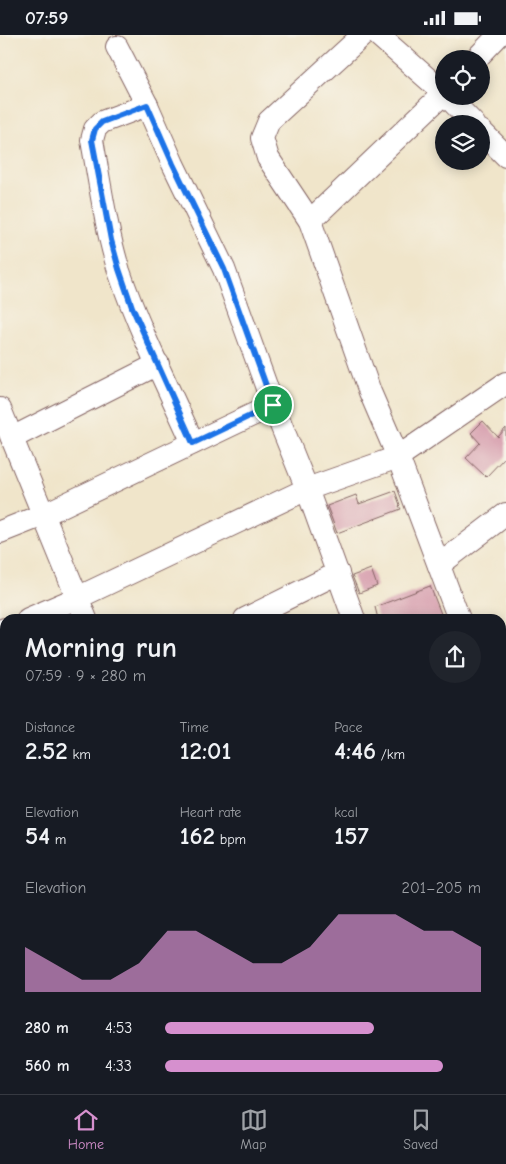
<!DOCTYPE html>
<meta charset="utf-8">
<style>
:root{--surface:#171b24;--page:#20242c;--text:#f1f3f6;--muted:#9ea1a6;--line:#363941;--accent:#d690ce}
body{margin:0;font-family:"Comic Neue",sans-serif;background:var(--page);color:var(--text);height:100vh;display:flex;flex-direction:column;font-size:19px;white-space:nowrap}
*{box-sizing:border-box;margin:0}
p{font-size:16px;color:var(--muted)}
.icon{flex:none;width:28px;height:28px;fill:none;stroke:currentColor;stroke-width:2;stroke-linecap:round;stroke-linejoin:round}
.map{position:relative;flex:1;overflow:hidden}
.drawer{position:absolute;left:0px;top:579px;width:506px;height:481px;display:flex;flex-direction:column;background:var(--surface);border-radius:15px 15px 0 0;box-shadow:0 2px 12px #0003}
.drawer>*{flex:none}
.controls{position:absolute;left:435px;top:15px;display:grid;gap:10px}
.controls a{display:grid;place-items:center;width:55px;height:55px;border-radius:50%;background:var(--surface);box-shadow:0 2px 12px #0003;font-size:25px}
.pin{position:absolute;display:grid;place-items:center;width:42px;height:42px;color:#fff;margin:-21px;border:2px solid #fff;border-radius:50%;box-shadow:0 1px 5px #0007}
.round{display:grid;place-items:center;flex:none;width:52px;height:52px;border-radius:26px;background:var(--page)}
.headline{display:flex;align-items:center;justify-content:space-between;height:85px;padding:0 25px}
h1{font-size:28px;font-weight:600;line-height:38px}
.stats{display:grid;grid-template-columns:repeat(3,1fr);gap:8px;height:85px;padding:5px 25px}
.stats div{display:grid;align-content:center}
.stats b{font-size:25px;font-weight:600}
.stats small{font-size:14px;font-weight:400}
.stats p{font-size:14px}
.chart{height:140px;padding:10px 25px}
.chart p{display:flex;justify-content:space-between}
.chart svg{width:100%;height:90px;margin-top:5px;fill:var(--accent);opacity:.7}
ul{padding:0 25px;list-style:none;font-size:16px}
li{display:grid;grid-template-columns:80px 60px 1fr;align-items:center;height:38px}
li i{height:12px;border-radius:6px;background:var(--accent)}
.status{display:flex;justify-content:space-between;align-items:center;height:35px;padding:0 25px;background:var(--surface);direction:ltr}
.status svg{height:14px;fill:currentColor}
.tabs{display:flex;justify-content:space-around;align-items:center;height:70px;border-top:1px solid var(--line);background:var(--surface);font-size:14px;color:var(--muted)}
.tabs a{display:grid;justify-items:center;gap:2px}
.tabs .active{color:var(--accent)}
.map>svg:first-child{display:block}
.building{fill:#d69bac}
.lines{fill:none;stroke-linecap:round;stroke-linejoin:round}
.street-casing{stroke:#846463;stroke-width:24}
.street{stroke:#fff;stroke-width:22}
.route-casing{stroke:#fff;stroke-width:10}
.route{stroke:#1a73e8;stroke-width:6}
</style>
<div class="status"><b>07:59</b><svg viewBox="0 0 49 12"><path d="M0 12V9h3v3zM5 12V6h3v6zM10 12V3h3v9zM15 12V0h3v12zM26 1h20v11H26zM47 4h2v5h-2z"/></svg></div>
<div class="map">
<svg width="506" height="1059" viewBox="0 0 506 1059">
<rect width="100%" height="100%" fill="#f7f3e8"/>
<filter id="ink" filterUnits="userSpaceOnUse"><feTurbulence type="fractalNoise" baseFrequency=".02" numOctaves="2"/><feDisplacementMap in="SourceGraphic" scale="10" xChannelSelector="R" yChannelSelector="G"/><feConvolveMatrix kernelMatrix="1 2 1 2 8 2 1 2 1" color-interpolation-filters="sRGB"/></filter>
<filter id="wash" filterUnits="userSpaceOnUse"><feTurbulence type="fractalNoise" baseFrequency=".0096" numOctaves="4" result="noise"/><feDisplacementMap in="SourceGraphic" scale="20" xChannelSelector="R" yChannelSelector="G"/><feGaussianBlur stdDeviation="1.12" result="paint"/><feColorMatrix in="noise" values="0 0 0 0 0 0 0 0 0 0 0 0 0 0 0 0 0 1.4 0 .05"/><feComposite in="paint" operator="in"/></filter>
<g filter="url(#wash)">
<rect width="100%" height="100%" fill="#f0e5ca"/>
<g id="blocks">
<!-- building -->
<g class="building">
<path d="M483,386L498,402L506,393V421L486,442L466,423L480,408L471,398Z"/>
<path d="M395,456L400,470L399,471L401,474L337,498L327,471L356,460L359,469Z"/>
<path d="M371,534L377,551L359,558L352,541Z"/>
<path d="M430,551L443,584H378L375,572Z"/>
</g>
</g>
</g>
<g filter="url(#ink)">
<use href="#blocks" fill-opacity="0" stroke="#846463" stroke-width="1"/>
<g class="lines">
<!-- street casing -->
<g class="street-casing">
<g id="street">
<path d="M363,0L269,86L262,103L268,123L310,186L370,357L398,422L459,584"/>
<path d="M378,0L444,58"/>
<path d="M117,12L147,70L173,129L224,234L273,370L307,454L354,584"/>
<path d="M476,24L499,0"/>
<path d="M447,61L474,89"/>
<path d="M147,70L102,87L95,94L92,105C100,149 106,194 119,236C139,295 168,352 193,408"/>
<path d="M481,96L506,121"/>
<path d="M310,186L444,58"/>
<path d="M0,374L86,584"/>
<path d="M12,403L158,329"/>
<path d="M0,497L43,480L273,370"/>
<path d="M439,530L506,479"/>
<path d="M28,584L77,563L307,454L398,422L506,348"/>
<path d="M245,584L338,538"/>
<path d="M0,596L5,594"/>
<path d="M501,648L506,645"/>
<path d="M0,700L5,698"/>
<path d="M501,700L506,713"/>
<path d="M501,765L506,762"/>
<path d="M0,914L5,926"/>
<path d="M501,968L506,967"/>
<path d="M0,979L5,977"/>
<path d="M501,989L506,1002"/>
<path d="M501,1030L506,1028"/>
<path d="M265,1055L267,1059"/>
<path d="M386,1055L387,1059"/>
<path d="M29,1059L39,1055"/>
<path d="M235,1059L244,1055"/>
<path d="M436,1059L445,1055"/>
</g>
</g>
<!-- street -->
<use href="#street" class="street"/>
</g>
</g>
<g class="lines" filter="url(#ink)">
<!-- route casing -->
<g class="route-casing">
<path id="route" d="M147,70L173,129L224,234L273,370L193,408L132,272L119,234L111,205L92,105L95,94L102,87Z"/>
</g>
<!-- route -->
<use href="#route" class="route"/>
</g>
</svg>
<div class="controls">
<a><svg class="icon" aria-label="locate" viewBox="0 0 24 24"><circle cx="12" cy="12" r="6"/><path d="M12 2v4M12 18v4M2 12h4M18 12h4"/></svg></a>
<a><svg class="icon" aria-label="layers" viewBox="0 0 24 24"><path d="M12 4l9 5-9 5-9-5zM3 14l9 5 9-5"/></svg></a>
</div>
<div class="pin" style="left:273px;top:370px;background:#1e9e55"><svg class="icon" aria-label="arrive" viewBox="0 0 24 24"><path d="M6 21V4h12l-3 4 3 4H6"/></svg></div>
<section class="drawer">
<div class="headline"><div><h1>Morning run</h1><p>07:59 · 9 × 280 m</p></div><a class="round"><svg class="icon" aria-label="share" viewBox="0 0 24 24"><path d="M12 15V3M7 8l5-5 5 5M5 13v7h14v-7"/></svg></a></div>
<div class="stats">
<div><p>Distance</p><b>2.52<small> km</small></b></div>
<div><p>Time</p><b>12:01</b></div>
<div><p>Pace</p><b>4:46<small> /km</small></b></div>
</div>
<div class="stats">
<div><p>Elevation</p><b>54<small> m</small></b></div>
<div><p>Heart rate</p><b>162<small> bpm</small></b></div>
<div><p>kcal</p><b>157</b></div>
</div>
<div class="chart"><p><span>Elevation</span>201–205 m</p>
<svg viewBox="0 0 160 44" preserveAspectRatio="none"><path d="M0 44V22L10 30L20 38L30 38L40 30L50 14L60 14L70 22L80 30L90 30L100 22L110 6L120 6L130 6L140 14L150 14L160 22V44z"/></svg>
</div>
<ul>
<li><b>280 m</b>4:53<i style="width:66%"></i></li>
<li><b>560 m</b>4:33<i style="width:88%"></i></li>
</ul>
</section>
</div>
<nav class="tabs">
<a class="active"><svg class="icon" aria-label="home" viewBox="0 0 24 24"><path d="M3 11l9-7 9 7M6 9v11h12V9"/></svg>Home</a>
<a><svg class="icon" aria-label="map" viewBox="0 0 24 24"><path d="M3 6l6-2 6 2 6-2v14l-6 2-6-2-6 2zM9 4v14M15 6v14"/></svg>Map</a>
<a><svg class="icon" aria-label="saved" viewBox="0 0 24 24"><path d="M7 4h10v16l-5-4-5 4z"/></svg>Saved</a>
</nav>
